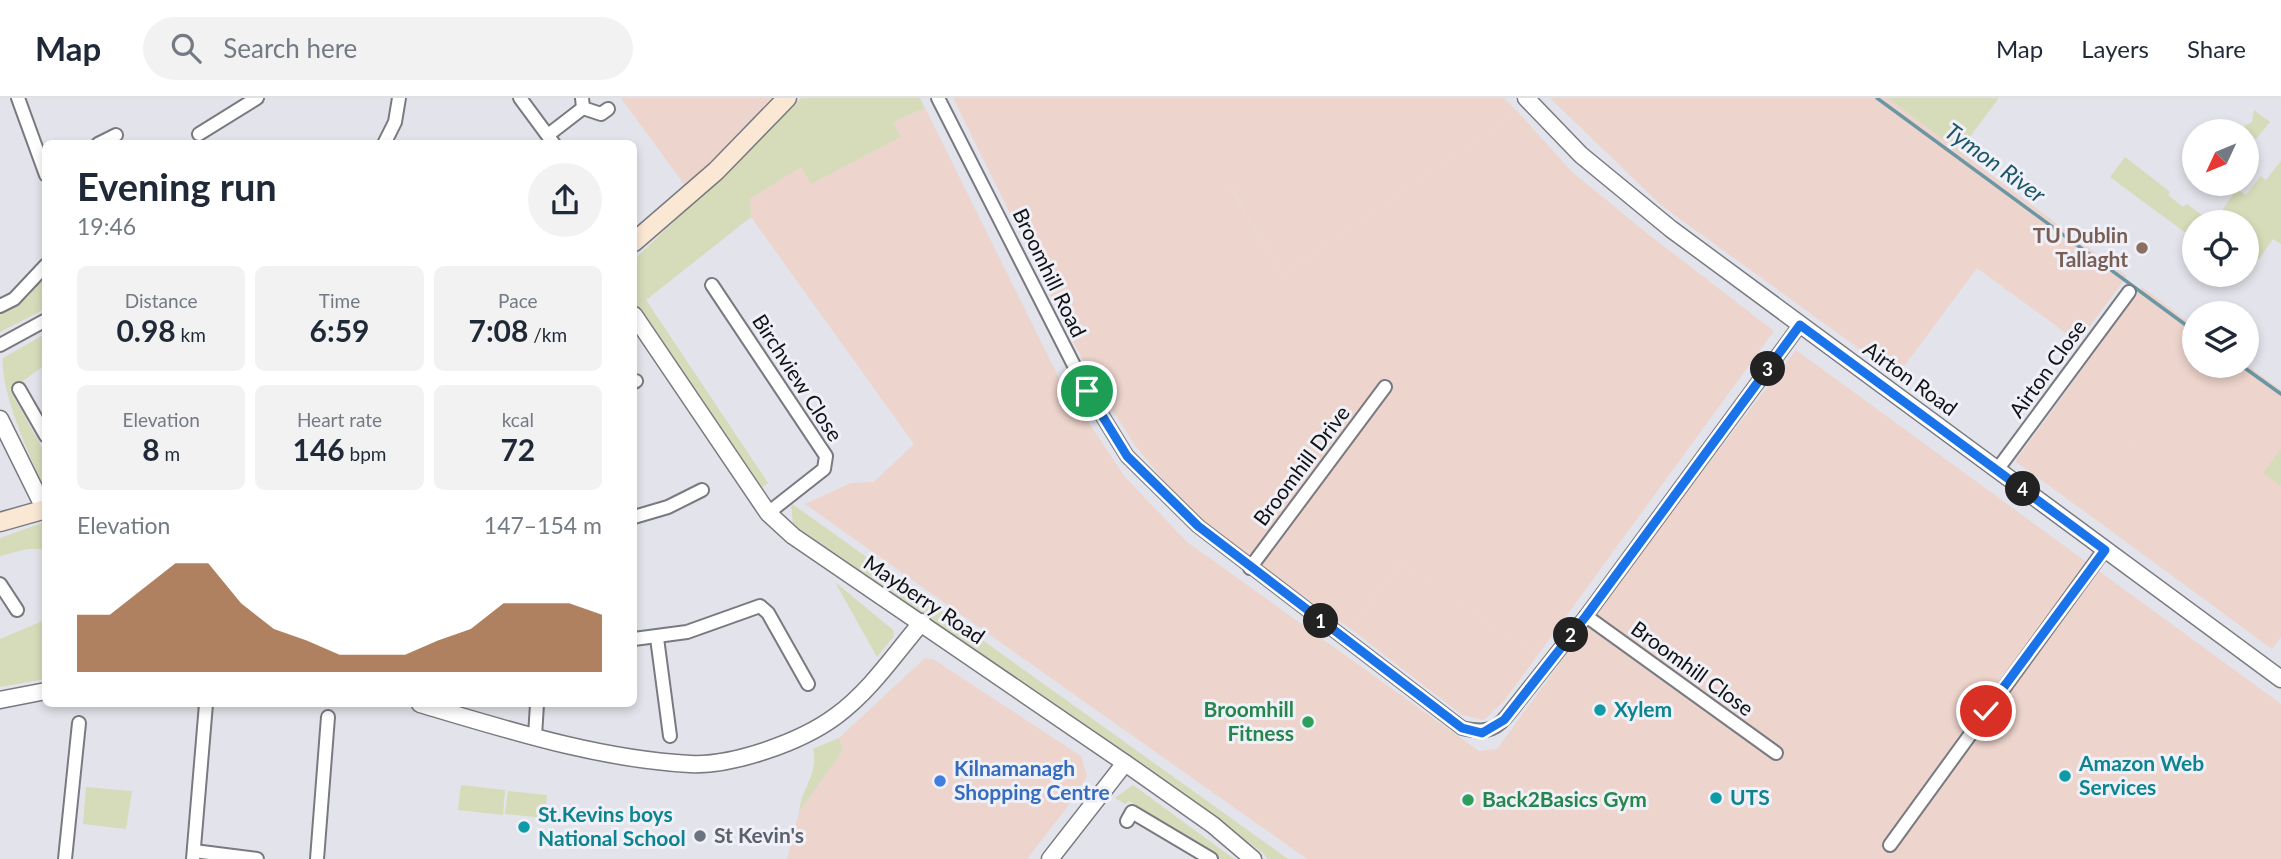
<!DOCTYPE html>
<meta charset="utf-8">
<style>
:root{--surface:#fff;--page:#f2f2f3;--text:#1f2937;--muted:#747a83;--line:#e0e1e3;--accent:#8f4c1d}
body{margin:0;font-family:Lato,sans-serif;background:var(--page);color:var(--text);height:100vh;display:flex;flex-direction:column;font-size:26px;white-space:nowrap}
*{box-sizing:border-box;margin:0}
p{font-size:23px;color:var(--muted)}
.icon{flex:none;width:38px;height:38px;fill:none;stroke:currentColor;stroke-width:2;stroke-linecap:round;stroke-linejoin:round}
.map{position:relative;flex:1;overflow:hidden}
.panel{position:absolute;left:42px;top:42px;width:595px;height:567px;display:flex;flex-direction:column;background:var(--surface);border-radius:10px;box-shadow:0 4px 10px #0003}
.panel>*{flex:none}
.needle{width:46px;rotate:226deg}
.controls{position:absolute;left:2182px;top:21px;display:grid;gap:14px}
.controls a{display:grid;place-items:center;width:77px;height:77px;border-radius:50%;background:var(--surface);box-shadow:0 4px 10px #0003;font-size:35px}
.pin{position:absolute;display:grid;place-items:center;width:60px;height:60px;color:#fff;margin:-30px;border:4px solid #fff;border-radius:50%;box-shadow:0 2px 7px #0007}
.km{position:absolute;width:35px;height:35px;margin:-18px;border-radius:50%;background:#222;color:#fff;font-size:19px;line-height:35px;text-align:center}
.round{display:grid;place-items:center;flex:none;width:74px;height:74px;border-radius:37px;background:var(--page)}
.headline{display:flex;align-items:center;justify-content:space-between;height:119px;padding:0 35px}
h1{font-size:38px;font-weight:700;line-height:52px}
.figures{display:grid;grid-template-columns:repeat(3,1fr);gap:10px;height:119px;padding:7px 35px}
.figures div{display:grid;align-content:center;border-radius:10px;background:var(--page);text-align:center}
.figures b{font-size:30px;font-weight:700}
.figures small{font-size:19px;font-weight:400}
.figures p{font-size:19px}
.chart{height:196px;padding:14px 35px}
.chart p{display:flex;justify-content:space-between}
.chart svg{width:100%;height:126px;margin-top:7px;fill:var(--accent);opacity:.7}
header{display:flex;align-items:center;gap:42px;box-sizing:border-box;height:98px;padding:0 35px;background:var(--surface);border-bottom:2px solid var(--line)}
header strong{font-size:33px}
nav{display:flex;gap:38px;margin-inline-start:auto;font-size:24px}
.search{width:490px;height:63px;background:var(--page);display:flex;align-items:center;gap:18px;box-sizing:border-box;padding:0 24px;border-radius:38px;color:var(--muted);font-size:26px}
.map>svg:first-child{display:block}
.commercial{fill:#edd4cd}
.industrial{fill:#edd4cc}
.green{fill:#d6dbb9}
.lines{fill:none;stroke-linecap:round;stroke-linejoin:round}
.stream{stroke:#6b97a4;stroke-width:3.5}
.minor-casing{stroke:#797a80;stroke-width:16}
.tertiary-casing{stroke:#797a80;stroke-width:19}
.secondary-casing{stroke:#797a80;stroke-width:21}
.minor{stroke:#fff;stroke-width:12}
.tertiary{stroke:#fff;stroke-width:16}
.secondary{stroke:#fae7d4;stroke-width:18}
.route-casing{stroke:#fff;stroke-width:14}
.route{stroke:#1a73e8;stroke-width:9}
.education-dot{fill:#8d6e63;stroke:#f0f1f8;stroke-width:2.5}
.culture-dot{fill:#0f9aa8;stroke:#f0f1f8;stroke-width:2.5}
.leisure-dot{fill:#2e9e5b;stroke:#f0f1f8;stroke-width:2.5}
.shop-dot{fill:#3f7fe0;stroke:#f0f1f8;stroke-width:2.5}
.worship-dot{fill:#6b7280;stroke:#f0f1f8;stroke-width:2.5}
.labels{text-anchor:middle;stroke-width:6;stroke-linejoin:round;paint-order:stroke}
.education-label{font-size:21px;font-weight:bold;fill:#785e54;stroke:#f0f1f8;text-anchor:end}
.street-label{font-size:21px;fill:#111214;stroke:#f0f1f8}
.leisure-label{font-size:21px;font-weight:bold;fill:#27864d;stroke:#f0f1f8;text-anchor:end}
.culture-label{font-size:21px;font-weight:bold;fill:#0d838f;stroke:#f0f1f8;text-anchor:start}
.shop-label{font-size:21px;font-weight:bold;fill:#366cbe;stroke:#f0f1f8;text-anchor:start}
.worship-label{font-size:21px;font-weight:bold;fill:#5b616d;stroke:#f0f1f8;text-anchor:start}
.water-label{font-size:23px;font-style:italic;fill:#1a5666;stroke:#f0f1f8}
</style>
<header>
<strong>Map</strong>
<div class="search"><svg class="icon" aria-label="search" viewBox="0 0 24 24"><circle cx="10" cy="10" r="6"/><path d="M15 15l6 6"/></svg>Search here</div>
<nav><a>Map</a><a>Layers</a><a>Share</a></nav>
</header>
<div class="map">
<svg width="2281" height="761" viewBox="0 0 2281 761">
<rect width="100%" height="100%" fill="#e3e3eb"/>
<!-- commercial -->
<g class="commercial">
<path d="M1224,0H1504L1518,14L1282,177L1231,90L1265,71Z"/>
<path d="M2065,295L2155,364L2110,432L2015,363Z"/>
<path d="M1400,464L1537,558L1504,603L1484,622L1462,617L1351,531Z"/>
<path d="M925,560L933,561L1081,658L1087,678L1074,700L1027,761H787L799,714L843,652L839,640Z"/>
</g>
<!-- industrial -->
<g class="industrial">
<path d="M621,0H772L686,89Z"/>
<path d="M953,0H1224L1267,63L1265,71L1231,91L1282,177L1518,14L1571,73L1644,133L1774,233L1537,558L1400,464L1351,531L1223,443L1166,385L1134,346L1088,273Z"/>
<path d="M1550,0H1888L2127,178L2078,244L1977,170L1897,278L1662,108Z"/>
<path d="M925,10L1059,280L1125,379L1187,444L1479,653L1497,651L1662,426L1796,252L2281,606V761H1307L805,406L851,385L874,384L914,346L751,119L750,101L801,69L811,86L901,39L893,24Z"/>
<path d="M2142,189L2194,228V268L2247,267L2281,292V539L2272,551L2110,432L2155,364L2065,295Z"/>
</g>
<!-- green -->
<g class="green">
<path d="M801,0H920L925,10L893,24L901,39L811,86L801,69L750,101L751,119L646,202L768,385L760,391L634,203V162Z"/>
<path d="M1888,0H1999L1959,53Z"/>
<path d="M2254,12L2270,24L2256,41L2241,30L2252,24Z"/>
<path d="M2125,59L2170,94L2168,97L2183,109L2187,106L2211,124H2194V141L2110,79Z"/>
<path d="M2281,63V146L2273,141L2246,179L2243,177H2247V124H2214L2237,91L2246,97L2261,78L2266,82Z"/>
<path d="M45,175V211L0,234V216L28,199Z"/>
<path d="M45,236V267L10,292L45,355V391C30,360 0,293 3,260Z"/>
<path d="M2281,351V388L2263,375Z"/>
<path d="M791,405L1288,761H1268L1262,754L793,426Z"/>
<path d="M45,424V456L41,451H27L0,458V440Z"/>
<path d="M835,484L893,532L894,538L877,559Z"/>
<path d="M45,522V581L0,589V541Z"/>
<path d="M839,640L843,652L799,714C801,690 819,677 813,651Z"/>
<path d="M461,687L505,692L503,717L458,712Z"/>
<path d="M1133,687L1234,761H1221L1129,703L1125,706L1115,700Z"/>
<path d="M86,689L132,693L126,731L83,726Z"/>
<path d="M508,693L547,697L545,720L505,716Z"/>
</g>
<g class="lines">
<!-- stream -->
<g class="stream">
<path d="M1877,0L2194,233"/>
<path d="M2242,268L2281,296"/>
</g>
<!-- minor casing -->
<g class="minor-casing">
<g id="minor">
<path d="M18,0L46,77"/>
<path d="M520,0L554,46"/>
<path d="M582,0L583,10L601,16L608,11"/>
<path d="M938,0L1087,293L1127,358L1198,428L1462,630C1480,634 1493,635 1506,619L1586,518L1800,227"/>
<path d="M199,36L257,0"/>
<path d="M548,37L583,10"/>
<path d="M98,46L116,37"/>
<path d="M384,46L395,24L399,0"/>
<path d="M712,187L826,358L824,371L768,415"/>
<path d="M0,208L14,201L46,167"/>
<path d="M0,247L46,222"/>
<path d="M634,284L636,283"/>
<path d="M19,291L46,338"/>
<path d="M1997,372L2129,194"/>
<path d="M634,419L668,409L702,392"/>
<path d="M1250,470L1385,289"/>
<path d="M0,486L17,512"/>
<path d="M1586,518L1776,655"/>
<path d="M657,540L670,638"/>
<path d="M634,541L687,534L760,508L768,515L808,586"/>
<path d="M535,638L537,606"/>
<path d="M1127,723L1132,714L1211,761"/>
<path d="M1890,747L2105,451"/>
<path d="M194,753L257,761"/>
<path d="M65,761L79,625"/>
<path d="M193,761L206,606"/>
<path d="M317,761L328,619"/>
</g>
</g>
<!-- tertiary casing -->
<g class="tertiary-casing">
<g id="tertiary">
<path d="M1526,0L1581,57L1671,131L2281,581"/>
<path d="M634,217L768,415L793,438L1125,665L1213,727L1253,761"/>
<path d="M0,321L45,412"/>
<path d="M0,602L46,593"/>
<path d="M420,606C508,632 598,661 690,666C733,668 801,644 836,618C871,592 894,557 922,524"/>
<path d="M1050,761L1125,665"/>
</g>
</g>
<!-- secondary casing -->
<g class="secondary-casing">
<g id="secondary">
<path d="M634,144L716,73L787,0"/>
<path d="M0,424L46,411"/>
</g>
</g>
<!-- minor -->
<use href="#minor" class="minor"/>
<!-- tertiary -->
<use href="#tertiary" class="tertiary"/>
<!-- secondary -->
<use href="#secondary" class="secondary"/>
</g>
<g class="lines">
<!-- route casing -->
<g class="route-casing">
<path id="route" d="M1087,293L1127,358L1198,428L1462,630L1482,635L1504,622L1586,518L1800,227L2105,452L1986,613"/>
</g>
<!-- route -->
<use href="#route" class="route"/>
</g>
<!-- markers -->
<circle class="education-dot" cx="2142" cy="150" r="7"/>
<g class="culture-dot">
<circle cx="1600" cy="612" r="7"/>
<circle cx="2065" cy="678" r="7"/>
<circle cx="1716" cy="700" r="7"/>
<circle cx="524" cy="729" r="7"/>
</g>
<g class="leisure-dot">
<circle cx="1308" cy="624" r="7"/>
<circle cx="1468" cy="702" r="7"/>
</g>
<circle class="shop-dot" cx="940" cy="683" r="7"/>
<circle class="worship-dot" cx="700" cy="738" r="7"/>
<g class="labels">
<!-- education labels -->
<g class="education-label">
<text x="2128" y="145">TU Dublin<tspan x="2128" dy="24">Tallaght</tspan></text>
</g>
<!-- street labels -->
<g class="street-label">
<text transform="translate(1049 175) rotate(64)" y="7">Broomhill Road</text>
<text transform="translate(2048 271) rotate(-54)" y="7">Airton Close</text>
<text transform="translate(797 280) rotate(57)" y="7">Birchview Close</text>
<text transform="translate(1910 281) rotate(36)" y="7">Airton Road</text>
<text transform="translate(1302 368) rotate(-53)" y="7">Broomhill Drive</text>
<text transform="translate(924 502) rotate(34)" y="7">Mayberry Road</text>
<text transform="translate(1692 571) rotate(36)" y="7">Broomhill Close</text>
</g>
<!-- leisure labels -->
<g class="leisure-label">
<text x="1294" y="619">Broomhill<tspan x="1294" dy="24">Fitness</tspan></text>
<text x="1482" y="709" text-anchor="start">Back2Basics Gym</text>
</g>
<!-- culture labels -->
<g class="culture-label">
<text x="1614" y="619">Xylem</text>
<text x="2079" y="673">Amazon Web<tspan x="2079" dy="24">Services</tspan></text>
<text x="1730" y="707">UTS</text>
<text x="538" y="724">St.Kevins boys<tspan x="538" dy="24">National School</tspan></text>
</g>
<!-- shop labels -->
<g class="shop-label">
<text x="954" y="678">Kilnamanagh<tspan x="954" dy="24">Shopping Centre</tspan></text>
</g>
<!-- worship labels -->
<g class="worship-label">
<text x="714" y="745">St Kevin's</text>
</g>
<!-- water labels -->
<g class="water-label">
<text transform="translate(1995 65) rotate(36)" y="8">Tymon River</text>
</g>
</g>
</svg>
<div class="controls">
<a><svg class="needle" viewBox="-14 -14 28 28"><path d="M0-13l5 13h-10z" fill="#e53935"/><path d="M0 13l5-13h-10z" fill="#747a83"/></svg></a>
<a><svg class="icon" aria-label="locate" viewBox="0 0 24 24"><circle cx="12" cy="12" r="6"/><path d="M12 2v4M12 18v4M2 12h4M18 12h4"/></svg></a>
<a><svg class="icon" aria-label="layers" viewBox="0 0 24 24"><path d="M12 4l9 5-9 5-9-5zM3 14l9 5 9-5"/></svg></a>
</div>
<div class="pin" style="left:1087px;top:293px;background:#1e9e55"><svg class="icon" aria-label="arrive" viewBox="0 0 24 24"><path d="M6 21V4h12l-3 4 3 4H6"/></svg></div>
<div class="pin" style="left:1986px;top:613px;background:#d93025"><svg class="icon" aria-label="check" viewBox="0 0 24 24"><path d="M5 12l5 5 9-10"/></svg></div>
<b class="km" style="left:1321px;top:523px">1</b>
<b class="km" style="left:1571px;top:537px">2</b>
<b class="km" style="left:1768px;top:271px">3</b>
<b class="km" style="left:2023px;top:391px">4</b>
<section class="panel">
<div class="headline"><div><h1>Evening run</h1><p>19:46</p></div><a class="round"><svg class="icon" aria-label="share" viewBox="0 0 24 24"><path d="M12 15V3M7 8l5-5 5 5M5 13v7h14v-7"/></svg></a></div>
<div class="figures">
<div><p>Distance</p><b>0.98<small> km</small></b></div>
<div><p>Time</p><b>6:59</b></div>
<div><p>Pace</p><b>7:08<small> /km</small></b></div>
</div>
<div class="figures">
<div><p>Elevation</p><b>8<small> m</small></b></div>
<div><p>Heart rate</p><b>146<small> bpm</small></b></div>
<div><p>kcal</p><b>72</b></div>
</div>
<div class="chart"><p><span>Elevation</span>147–154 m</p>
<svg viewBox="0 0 160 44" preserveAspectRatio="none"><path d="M0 44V24L10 24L20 15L30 6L40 6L50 20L60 29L70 33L80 38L90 38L100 38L110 33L120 29L130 20L140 20L150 20L160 24V44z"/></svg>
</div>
</section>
</div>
